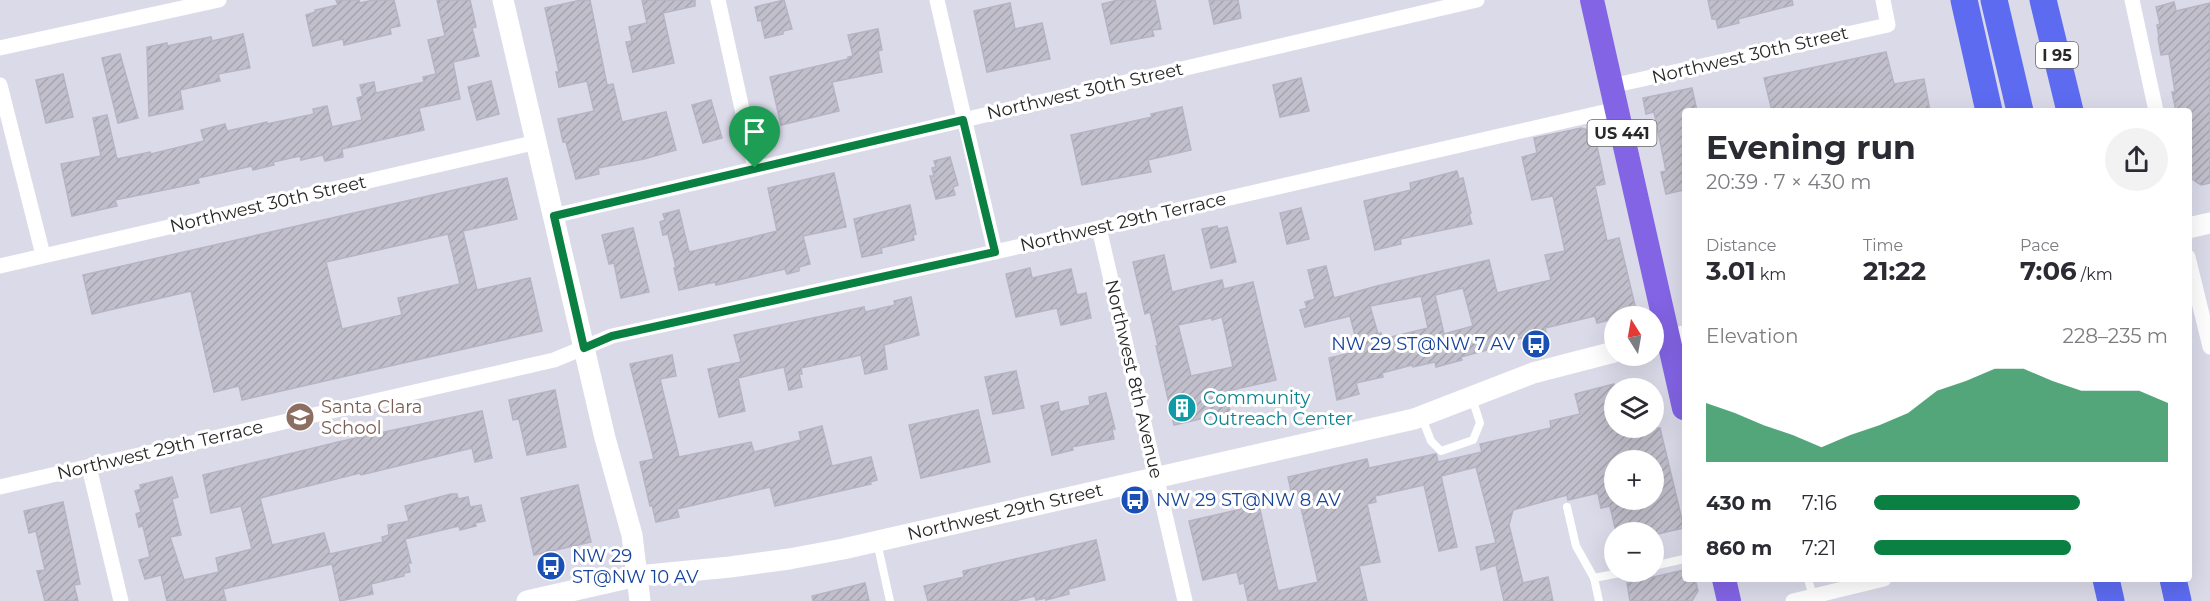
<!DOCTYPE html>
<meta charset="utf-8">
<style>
:root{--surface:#fff;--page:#f2f2f3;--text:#2b2b33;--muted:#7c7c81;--accent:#0b8043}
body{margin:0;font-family:Montserrat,sans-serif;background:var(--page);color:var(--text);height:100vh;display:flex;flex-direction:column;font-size:22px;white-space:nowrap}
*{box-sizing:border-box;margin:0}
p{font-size:20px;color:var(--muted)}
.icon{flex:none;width:33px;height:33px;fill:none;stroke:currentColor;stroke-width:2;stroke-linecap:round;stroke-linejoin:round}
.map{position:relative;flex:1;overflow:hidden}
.panel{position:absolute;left:1682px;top:108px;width:510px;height:474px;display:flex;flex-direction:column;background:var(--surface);border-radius:6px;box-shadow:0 6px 24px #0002}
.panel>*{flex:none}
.needle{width:39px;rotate:349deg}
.fabs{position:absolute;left:1604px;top:306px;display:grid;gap:12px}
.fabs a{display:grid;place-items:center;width:60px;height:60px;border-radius:50%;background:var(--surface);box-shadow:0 6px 24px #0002;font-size:30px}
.pin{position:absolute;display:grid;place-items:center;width:51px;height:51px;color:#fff;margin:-62px -26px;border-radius:50% 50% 50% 0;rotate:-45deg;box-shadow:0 0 6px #0007}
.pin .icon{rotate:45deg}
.round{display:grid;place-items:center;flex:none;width:63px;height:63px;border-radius:32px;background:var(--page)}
.headline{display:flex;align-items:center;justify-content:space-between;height:102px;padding:0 24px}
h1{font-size:33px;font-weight:700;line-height:45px}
.metrics{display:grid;grid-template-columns:repeat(3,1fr);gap:9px;height:102px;padding:6px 24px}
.metrics div{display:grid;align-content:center}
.metrics b{font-size:26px;font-weight:700}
.metrics small{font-size:16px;font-weight:400}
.metrics p{font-size:16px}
.chart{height:168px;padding:12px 24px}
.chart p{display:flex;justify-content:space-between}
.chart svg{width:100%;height:108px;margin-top:6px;fill:var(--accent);opacity:.7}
ul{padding:0 24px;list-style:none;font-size:20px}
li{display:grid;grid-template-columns:96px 72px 1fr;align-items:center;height:45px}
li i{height:15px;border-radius:8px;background:var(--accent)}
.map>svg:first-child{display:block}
.building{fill:url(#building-hatch);stroke:#b6b4c4;stroke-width:1.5;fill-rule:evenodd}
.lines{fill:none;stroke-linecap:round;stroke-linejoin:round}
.lane{stroke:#fff;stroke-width:8}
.street{stroke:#fff;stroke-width:15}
.secondary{stroke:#fff;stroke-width:21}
.primary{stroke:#8364e5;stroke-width:24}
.highway{stroke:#5d6bf1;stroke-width:27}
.route-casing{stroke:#fff;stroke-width:12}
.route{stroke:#0b8043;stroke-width:8}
.labels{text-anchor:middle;stroke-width:6;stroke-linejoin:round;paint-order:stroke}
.shield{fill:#fff;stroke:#686868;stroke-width:1.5}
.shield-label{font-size:16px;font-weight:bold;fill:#282828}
.street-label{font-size:18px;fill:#282828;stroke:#fff}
.transit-label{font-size:18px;fill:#164399;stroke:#fff;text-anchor:start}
.culture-label{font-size:18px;fill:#0d838f;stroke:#fff;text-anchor:start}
.education-label{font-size:18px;fill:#785e54;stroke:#fff;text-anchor:start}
</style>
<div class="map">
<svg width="2210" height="601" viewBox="0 0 2210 601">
<defs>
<pattern id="building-hatch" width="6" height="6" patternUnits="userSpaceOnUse" patternTransform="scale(1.5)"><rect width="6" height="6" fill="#c0bfcb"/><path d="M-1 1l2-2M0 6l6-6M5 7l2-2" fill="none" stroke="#a5a4ae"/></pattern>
</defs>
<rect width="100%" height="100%" fill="#dbdae9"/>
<!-- building -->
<g class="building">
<path d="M336,0H359L360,3L373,0H394L400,26L390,28L391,34L344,45L343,39L313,46L306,15L315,12V10L338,5Z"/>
<path d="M437,0H470L476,27L472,28L479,56L453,62L460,99L419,108L424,130L342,149L343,157L325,161L323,155L301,160L300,156L273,162L274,165L253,170L252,166L198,178L199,183L115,200L117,206L72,216L61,164L101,156L93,118L107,115L117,159L150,152L151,154L204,141L201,130L225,124L227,131L267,122V124L314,114L313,109L327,106L332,127L362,120L357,98L363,96L360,85L374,82L376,93L424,82L423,77L436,74L428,40L445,36Z"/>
<path d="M581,0H590L607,85L613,84L622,122L666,112L676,150L644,159L598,168L599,174L576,179L566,142H563L558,119L594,111L587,81L559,87L556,72H559L545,8Z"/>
<path d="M642,0H695V6L663,13L674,63L633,72L626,42L632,41L629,27L647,23Z"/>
<path d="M784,0L792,29L783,31V34L765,38L761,20L758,21L755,7Z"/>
<path d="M1118,0H1155L1161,29L1152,30L1154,36L1111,44L1102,4Z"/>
<path d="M1209,0H1238L1241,18L1214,24Z"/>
<path d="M1708,0H1792L1793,5L1738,19L1739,23L1718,28L1716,19H1712Z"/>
<path d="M2174,2L2176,11L2210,3V183L2201,185L2192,179L2188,164V111H2176L2172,92H2175L2169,54L2161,55L2158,38H2159L2157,25L2160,24L2156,7Z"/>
<path d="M1010,3L1015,29L1042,23L1050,59L987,72L974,11Z"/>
<path d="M878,29L882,50L878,51L882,72L832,82L839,111L781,125L770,77L848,59V57L853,56L848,35Z"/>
<path d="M243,34L250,68L218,74L220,81L180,90L183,109L149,116L147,47L167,43V46L211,37L212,41Z"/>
<path d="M1886,52L1894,84L1924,79L1930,111H1772L1764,78Z"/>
<path d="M120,54L138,118L118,123L102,58Z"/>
<path d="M63,74L73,117L46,123L36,80Z"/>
<path d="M1301,78L1309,111L1280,117L1273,85Z"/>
<path d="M491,81L499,114L477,120L468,87Z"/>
<path d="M1692,88L1697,111H1684V190L1666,194L1661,172L1666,171L1654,112L1646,114L1643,98Z"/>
<path d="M711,100L722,138L703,143L692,105Z"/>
<path d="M1182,107L1191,150L1148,160L1151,172L1082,185L1071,135L1152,117L1151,114Z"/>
<path d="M1581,128L1591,131L1595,136L1605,184L1595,186L1607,241L1619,238L1637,314L1614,316V319L1597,323L1595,316L1545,328L1546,332L1501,343L1502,346L1461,357L1462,360L1436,367L1435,362L1413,367L1412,365L1382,373L1383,377L1356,383L1359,394L1337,400L1329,358L1359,351L1350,316L1305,327L1300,310L1307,308L1305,302L1315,299L1308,270L1326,266L1334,298L1377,286L1489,260L1497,293L1551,280L1545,255L1565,251L1553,196L1532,200L1522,157L1537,153L1534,138ZM1463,288L1473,326L1444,334L1435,295ZM1421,296L1428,328L1383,339L1381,333L1378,334L1370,306Z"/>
<path d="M950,157L958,185L953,187L955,195L936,199L930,176H934L932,168L936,167L934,161Z"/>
<path d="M1457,171L1459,179L1463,178L1471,213L1469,214L1472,224L1400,239L1401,244L1375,250L1364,201L1411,190L1410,183Z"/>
<path d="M834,173L846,227L803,236L810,264L799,267V271L787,274L785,269L716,285L715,282L679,290L674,268H676L668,234L663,235L660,222L665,220L663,214L679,210L689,252L745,239L777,231L768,188Z"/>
<path d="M507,178L517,219L463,231L477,290L530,278L542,331L242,400L239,386L214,392L191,291L92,314L83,275ZM448,234L460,284L398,298L402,315L342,329L326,262Z"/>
<path d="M910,205L916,234L913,235L914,240L881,248L882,253L862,257L854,219Z"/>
<path d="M1301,208L1309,239L1287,244L1280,213Z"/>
<path d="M1217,226L1218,229L1227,227L1236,262L1211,268L1202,229Z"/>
<path d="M633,228L649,292L621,298L614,263L609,264L602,235Z"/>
<path d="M1164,255L1172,292L1222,280L1224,289L1253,282L1276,380L1227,391L1230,412L1174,425L1156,346H1158L1150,312L1145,314L1133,262ZM1222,317L1233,367L1191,376L1178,325L1211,318L1212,320Z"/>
<path d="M1030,268L1032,278L1071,269L1077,295L1086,293L1091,318L1061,325L1057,308L1016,317L1006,274Z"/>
<path d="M911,297L919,335L884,345L887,369L865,374L861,355L801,368L802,374H799L802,387L789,390L784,367L738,378L745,411L719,417L708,369L741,362L734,335L864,307L865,312L895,305L894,301Z"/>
<path d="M672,355L676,376L660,379L679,457L751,442L754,452L801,440L799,432L822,426L832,466L871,457L877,480L870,482L871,484L775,506L770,487L677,509L679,517L656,522L652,505L650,506L640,462L654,459L630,364Z"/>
<path d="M1016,371L1024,408L993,414L985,377Z"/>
<path d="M1614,384V428H1660L1684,528L1653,535V532H1616L1610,506L1601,508L1598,493L1568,500L1567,495L1513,510L1509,525L1523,583L1548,577L1553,601H1504L1496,565L1481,570L1476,547L1496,543L1476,467L1441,476L1457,547L1439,551L1424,485L1375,496L1376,502L1367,504L1380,562L1359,566L1367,601H1248L1244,583L1240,584L1237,572L1203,580L1189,521L1259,505L1278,591L1318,582L1297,490L1291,491L1288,477L1367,459L1369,468L1436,454L1438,462L1482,452L1480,444L1551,428L1550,421L1580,414L1575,394ZM1614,460H1653V500H1614Z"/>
<path d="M555,390L566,447L527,455L519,419L513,420L509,400Z"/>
<path d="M1106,393L1115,429H1112L1114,439L1072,447L1073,450L1052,455L1041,406L1058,402L1060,412L1090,405L1089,397Z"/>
<path d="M978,410L990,462L921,478L909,425Z"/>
<path d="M482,411L492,458L475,462L472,448L361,475L360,473L260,498L272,545L324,533L330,554L383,542L382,537L389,535L388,525L409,521L405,506L451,494H457L458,499L468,497L470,507L481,505L485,521L475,523L476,526L460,530L459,526L405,539L411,563H408L410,572L404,573V576L371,584L373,594L340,601L332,564L223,589L226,601H167L161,575L145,579L139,560L150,557L143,526L139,527L136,514L141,512L135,491L141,489L140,485L172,477L178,497L172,499L181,535L170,537L184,580L219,572L216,558L252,549L241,506L211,513L203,475L338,442Z"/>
<path d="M578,485L591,542L534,555L521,498Z"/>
<path d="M63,502L80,584L74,585L78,601H45L37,571L45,570L36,531L29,533L24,511Z"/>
<path d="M1096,540L1105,580L1068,589L1069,594L1046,600V598L1036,600L1035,596L1014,601H928L924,586L964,577L963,571Z"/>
<path d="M1684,570V579H1695L1698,591L1692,601H1630L1627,583Z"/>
<path d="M865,583L869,601H813L812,596Z"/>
</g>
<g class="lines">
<!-- lane -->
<g class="lane">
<path d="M1422,418L1431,441L1441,451L1473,440L1480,423L1472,398"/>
<path d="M1567,507L1576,546L1594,578L1599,601"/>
<path d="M877,542L890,601"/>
<path d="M1653,566L1684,559"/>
<path d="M1594,578L1625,572"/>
<path d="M1808,579L1813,596"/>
</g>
<!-- street -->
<g class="street">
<path d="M718,0L755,168"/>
<path d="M937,0L995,252"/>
<path d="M2132,0L2156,111"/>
<path d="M0,48L219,0"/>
<path d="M0,85L43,255"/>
<path d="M1611,86L1888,25L1883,0"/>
<path d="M553,216L1477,0"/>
<path d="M1099,228L1185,601"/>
<path d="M2188,257L2210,347"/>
<path d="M0,266L537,142"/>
<path d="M89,467L121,601"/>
<path d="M0,487L554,360L612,336L995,252L1617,109"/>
<path d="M1793,601L1884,579"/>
</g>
<!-- secondary -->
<g class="secondary">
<path d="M503,0L605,438L632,535L640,601"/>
<path d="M2188,228L2210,223"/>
<path d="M1653,344L1684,336"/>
<path d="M527,601L637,576L730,567L789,559L843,549L1414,419L1533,373L1614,352"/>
</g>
<!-- primary -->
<g class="primary">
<path d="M1592,0L1684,408"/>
<path d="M1724,579L1729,601"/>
</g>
<!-- highway -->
<g class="highway">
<path d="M1964,0L1989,111"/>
<path d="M1994,0L2020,111"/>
<path d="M2043,0L2070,111"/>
<path d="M2106,579L2111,601"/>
<path d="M2173,579L2178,601"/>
</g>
</g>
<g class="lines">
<!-- route casing -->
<g class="route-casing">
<path id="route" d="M963,120L995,252L612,336L584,348L554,216Z"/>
</g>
<!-- route -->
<use href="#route" class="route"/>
</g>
<!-- icons -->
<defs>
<g id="bus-disc" transform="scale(1.5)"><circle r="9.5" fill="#1a4fb4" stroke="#fff"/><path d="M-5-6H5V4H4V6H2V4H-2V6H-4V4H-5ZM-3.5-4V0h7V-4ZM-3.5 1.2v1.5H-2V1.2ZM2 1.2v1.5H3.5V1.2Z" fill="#fff"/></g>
<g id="building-disc" transform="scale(1.5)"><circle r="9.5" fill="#0f9aa8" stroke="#fff"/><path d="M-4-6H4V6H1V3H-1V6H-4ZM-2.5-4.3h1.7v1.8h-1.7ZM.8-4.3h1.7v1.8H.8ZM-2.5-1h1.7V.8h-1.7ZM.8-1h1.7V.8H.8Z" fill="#fff"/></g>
<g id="school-disc" transform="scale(1.5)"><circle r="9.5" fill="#8d6e63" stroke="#fff"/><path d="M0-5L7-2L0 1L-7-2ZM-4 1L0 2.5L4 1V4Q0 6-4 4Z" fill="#fff"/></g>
</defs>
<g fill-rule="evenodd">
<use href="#bus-disc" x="1536" y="344"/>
<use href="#building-disc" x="1182" y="408"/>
<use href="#school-disc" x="300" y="417"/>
<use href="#bus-disc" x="1135" y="500"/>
<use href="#bus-disc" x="551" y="566"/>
</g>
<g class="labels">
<!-- shield labels -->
<g class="shield">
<rect x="2036" y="42" width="42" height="26" rx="4.5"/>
<rect x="1587.5" y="120" width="69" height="26" rx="4.5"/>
</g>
<g class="shield-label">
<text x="2057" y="61">I 95</text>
<text x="1622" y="139">US 441</text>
</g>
<!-- street labels -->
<g class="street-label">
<text transform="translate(1750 55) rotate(-13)" y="6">Northwest 30th Street</text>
<text transform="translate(1085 91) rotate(-13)" y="6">Northwest 30th Street</text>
<text transform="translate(268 204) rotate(-13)" y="6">Northwest 30th Street</text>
<text transform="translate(1123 222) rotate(-13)" y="6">Northwest 29th Terrace</text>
<text transform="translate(1134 379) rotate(77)" y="6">Northwest 8th Avenue</text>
<text transform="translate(160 450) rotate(-13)" y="6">Northwest 29th Terrace</text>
<text transform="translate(1005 512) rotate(-13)" y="6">Northwest 29th Street</text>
</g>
<!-- transit labels -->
<g class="transit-label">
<text x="1515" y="350" text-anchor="end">NW 29 ST@NW 7 AV</text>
<text x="1156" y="506">NW 29 ST@NW 8 AV</text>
<text x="572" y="562">NW 29<tspan x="572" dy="21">ST@NW 10 AV</tspan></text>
</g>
<!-- culture labels -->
<g class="culture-label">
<text x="1203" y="404">Community<tspan x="1203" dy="21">Outreach Center</tspan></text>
</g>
<!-- education labels -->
<g class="education-label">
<text x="321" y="413">Santa Clara<tspan x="321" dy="21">School</tspan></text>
</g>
</g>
</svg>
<div class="fabs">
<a><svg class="needle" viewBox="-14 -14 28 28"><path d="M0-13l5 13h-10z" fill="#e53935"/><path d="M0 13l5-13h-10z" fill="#7c7c81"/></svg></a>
<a><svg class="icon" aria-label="layers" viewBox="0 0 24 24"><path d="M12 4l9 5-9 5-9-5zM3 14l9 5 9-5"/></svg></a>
<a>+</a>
<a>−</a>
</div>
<div class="pin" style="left:755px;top:168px;background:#1e9e55"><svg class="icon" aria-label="arrive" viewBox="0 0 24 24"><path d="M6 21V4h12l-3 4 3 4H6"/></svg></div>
<section class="panel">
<div class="headline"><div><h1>Evening run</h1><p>20:39 · 7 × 430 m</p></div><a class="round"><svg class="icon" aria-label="share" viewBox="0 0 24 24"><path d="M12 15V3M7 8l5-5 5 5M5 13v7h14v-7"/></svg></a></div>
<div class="metrics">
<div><p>Distance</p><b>3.01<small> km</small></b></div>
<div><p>Time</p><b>21:22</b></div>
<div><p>Pace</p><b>7:06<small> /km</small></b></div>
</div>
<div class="chart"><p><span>Elevation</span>228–235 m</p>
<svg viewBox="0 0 160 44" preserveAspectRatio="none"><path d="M0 44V20L10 24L20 29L30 33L40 38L50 33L60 29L70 24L80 15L90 11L100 6L110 6L120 11L130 15L140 15L150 15L160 20V44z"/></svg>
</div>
<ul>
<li><b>430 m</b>7:16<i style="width:70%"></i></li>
<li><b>860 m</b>7:21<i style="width:67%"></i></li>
</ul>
</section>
</div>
